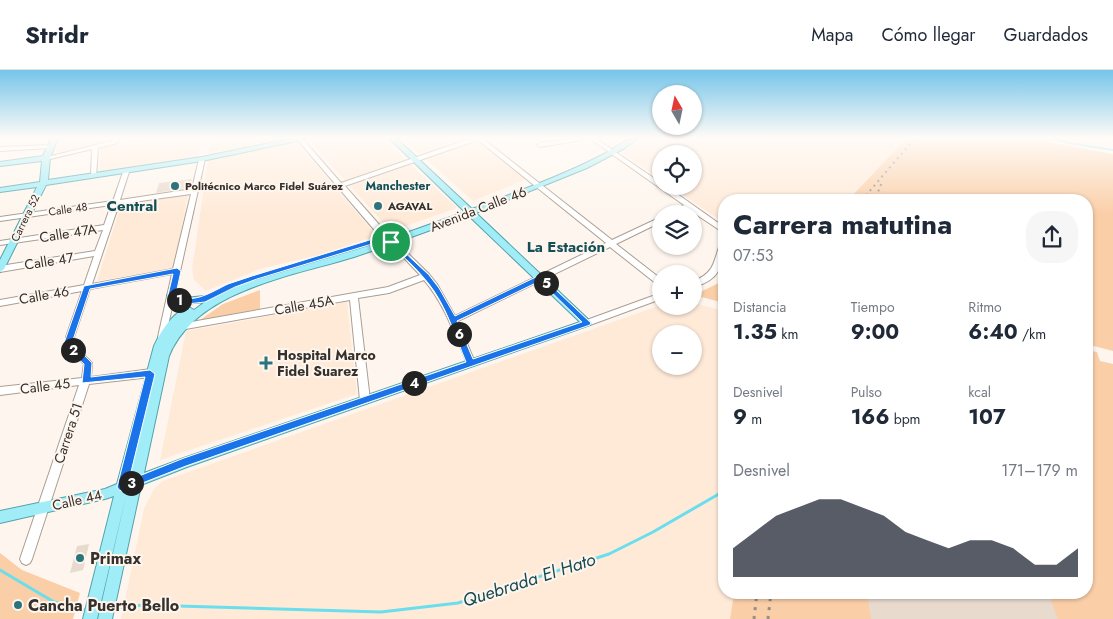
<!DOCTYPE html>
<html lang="es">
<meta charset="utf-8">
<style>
:root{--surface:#fff;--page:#f6f6f7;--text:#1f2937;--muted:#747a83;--line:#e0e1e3;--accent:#111827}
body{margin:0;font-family:Jost,sans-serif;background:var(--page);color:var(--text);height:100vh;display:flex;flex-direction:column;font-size:19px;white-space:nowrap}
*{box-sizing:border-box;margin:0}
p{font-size:16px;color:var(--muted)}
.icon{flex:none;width:28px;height:28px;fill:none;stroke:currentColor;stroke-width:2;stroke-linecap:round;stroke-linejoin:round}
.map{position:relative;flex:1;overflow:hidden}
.panel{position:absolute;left:718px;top:124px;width:375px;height:405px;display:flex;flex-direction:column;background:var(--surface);border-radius:20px;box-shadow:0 1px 4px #0004}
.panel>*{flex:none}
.needle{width:32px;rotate:351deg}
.buttons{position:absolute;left:652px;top:15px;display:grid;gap:10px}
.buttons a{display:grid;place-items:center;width:50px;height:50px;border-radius:50%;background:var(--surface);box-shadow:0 1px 4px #0004;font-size:25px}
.pin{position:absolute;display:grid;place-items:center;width:42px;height:42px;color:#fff;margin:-21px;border:2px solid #fff;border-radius:50%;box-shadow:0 1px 5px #0007}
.km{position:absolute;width:25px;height:25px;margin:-12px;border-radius:50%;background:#222;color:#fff;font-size:14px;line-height:25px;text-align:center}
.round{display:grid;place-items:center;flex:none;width:52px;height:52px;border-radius:20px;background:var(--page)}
.head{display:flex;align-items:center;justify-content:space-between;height:85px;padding:0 15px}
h1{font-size:28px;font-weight:700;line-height:38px}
.metrics{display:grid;grid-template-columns:repeat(3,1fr);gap:8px;height:85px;padding:5px 15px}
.metrics div{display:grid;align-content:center}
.metrics b{font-size:21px;font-weight:700}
.metrics small{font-size:14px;font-weight:400}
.metrics p{font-size:14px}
.chart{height:140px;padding:10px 15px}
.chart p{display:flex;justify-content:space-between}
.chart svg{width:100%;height:90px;margin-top:5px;fill:var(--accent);opacity:.7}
header{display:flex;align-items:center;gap:30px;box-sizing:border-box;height:70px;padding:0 25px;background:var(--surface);border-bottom:1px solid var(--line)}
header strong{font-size:24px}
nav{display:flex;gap:28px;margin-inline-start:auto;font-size:18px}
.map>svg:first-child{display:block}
.built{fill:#ffead8;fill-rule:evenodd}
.green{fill:#facea7}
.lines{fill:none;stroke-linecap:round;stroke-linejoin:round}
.stream-far1{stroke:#6adeed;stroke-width:2}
.stream{stroke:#6adeed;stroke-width:3}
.building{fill:#e9dace}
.minor-casing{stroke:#ab9e92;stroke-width:2}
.major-casing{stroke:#52a3ac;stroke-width:2}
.minor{fill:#fff;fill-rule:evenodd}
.major{fill:#a1edf7;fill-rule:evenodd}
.rail-far1{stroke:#948e87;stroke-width:2;stroke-dasharray:2 4;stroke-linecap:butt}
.rail{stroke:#948e87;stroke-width:3;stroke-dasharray:3 6;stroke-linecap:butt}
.route{fill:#1a73e8;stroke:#fff;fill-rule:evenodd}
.poi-dot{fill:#2b747d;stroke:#fef6ee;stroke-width:2}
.labels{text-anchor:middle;stroke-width:4;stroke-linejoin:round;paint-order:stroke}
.far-poi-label{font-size:11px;font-weight:bold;fill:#35302b;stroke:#fef6ee;text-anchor:start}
.far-street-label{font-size:11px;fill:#35302b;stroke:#fef6ee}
.far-neighbourhood-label{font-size:12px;font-weight:bold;fill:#134f56;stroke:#fef6ee}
.street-label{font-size:14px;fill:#35302b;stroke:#fef6ee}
.poi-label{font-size:14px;font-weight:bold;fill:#35302b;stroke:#fef6ee;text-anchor:start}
.neighbourhood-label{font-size:15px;font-weight:bold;fill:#134f56;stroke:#fef6ee}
.near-poi-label{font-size:16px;font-weight:bold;fill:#35302b;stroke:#fef6ee;text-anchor:start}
.near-water-label{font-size:18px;font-style:italic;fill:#164a50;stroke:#fef6ee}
</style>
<header>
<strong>Stridr</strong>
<nav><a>Mapa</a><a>Cómo llegar</a><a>Guardados</a></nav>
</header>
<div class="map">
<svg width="1113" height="549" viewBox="0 0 1113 549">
<rect width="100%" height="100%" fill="#fef6ee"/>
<!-- built -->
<g class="built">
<path d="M61,68H113L111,71L55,83Z"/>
<path d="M145,68H202L197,88L100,103V78Z"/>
<path d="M213,68H291L209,84Z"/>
<path d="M306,68H381L406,90L345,110Z"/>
<path d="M402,68H468L421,85Z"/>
<path d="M644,68H908L848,130H724V153L670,116H694V84H661V110L622,83Z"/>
<path d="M476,70L526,109L473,131L425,88Z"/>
<path d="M296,72L377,166L315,186L260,199L206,221L194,210L192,199L208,90Z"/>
<path d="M410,94L457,138L391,161L350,116Z"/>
<path d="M188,125L174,198L97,211L121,135Z"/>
<path d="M347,232L357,324L160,390L186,261Z"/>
<path d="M694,233L724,241V522L734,523L730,549H121L144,439L154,419L163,411L661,235V236H694ZM661,264H694V296H661Z"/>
</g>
<!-- green -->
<g class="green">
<path d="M907,68H1038L1052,73L1113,84V281L1086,274V130H848Z"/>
<path d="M724,205V233L694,225L721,212Z"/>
<path d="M260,220V239L200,250L223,234Z"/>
<path d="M1086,280L1097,282L1100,291L1113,294V549H730L734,523L1086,522Z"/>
<path d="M0,483L22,500L80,523L73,549H0Z"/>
</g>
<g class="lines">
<!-- stream-far1 -->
<path class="stream-far1" d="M1053,68L1069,73L1113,80"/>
<!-- stream -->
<g class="stream">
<path d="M0,500L54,532L88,541"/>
<path d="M111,539L143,535L381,542L458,533L609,484L653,462L724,421"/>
</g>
</g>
<!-- building -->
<g class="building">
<path d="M192,109L190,117L156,123L159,113Z"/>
<path d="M89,474L83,500L70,503L77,476Z"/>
<path d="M867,522H1048L1058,549H871Z"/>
</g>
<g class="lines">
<!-- minor casing -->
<g class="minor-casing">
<g id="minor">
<path d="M113,68H119L117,73L98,78L96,107H92L91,106L92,79L46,90L43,88L112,71Z"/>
<path d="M296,68H302L341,113L472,68H482L612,170L661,147V152L616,174L661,209V216L658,215L610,177L458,251L475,293L474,295H468L467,293C455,265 444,233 424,210L389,223L358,228L370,330L368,333L365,334L362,333L360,330L350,230L180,260L177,259L176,257L177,255L180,254L388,217L420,205L404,188L377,163ZM478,70L606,173L455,246L437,214L429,204L383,159L345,116Z"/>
<path d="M574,68H585L582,70L540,77L537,75L540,73Z"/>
<path d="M589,68H595L661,113V116H666L724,157V163L688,139L677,144H668L684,135Z"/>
<path d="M50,75L52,76V78L0,81V77Z"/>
<path d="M202,87L205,89L165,269H159L158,267L172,204L90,219L74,267V275L92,293L91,307L151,299L154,301L156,303L154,305L151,307L89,314L32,489L30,493L26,495L22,493L20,489L79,315L0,325V317L82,308L84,294L66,276V267L82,221L0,236V230L84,215L94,186L0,202V196L95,181L103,160L0,175V171L104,155L111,135L0,151V147L113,131L123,102L126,100L129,102L120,130L192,119L199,89ZM191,124L173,199L92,214L119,134Z"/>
<path d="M721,172H724C724,196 719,210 694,217V211C716,202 713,191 721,172Z"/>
<path d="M661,223V229L590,255H584L583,253L584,251Z"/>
</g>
</g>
<!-- major casing -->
<g class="major-casing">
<g id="major">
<path d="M51,68H58L50,88L48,110L202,87L294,68H306L302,70L202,91L46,115L4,199L0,202V190L37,117L0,122V118L40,112L42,91L0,96V92L43,86Z"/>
<path d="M389,68H396L472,139C516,122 562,106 604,84C615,78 626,68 638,68L625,78L587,98L476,143L590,251L592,253L590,255L187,397L141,415L112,549H98L126,426L97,549H83L114,426L105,429L0,453V441L105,419L117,414L154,276C161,261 173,242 189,237L194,240L205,232L183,234L169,227L167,225L169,223H175L184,228L205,226L208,227L209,230L242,214L375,174L465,142ZM469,146L580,252L184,388L144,403L169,286C196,220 293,206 354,187C393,174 431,160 469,146Z"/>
</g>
</g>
<!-- minor -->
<use href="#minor" class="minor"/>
<!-- major -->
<use href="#major" class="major"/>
<!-- rail-far1 -->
<g class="rail-far1">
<path d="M876,127L882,112"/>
<path d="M862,130L915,68"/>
</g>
<!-- rail -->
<g class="rail">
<path d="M754,549L757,522"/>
<path d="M768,549L771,522"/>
</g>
</g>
<!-- sky -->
<linearGradient id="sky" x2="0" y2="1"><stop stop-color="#75c5ea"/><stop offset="0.47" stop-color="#fffbf7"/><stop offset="1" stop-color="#fffbf7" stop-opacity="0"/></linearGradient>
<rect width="1113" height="144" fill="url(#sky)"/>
<!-- route -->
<path class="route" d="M386,165L429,205L439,218L455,246L540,205L591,253L590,255L186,396L122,421L119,420L117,417L145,307L82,313L84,294L69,281L64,273L84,216L177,198L181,201L176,224C192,236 213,221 228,214C236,211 244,209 252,206ZM385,170C402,185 421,202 434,221C448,242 456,268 466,292L184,388L129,410L155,304L150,300L91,307L92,293L72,273L90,219L173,204L168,225L172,230L187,234L205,232L235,217L257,209ZM540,211L582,252L473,289L457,251Z"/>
<!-- markers -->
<g class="poi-dot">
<circle cx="175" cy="116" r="5"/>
<circle cx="378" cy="136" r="5"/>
<path d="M263.5 285.5h5v5h5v5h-5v5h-5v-5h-5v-5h5z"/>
<circle cx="80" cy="488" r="5"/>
<circle cx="18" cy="535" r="5"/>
</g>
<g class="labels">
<!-- far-poi labels -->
<g class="far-poi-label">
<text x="185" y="120">Politécnico Marco Fidel Suárez</text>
<text x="388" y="140">AGAVAL</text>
</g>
<!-- far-street labels -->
<g class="far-street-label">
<text transform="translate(68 139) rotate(-8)" y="4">Calle 48</text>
<text transform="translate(25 148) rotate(-64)" y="4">Carrera 52</text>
</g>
<!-- far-neighbourhood labels -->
<g class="far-neighbourhood-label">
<text x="398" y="120">Manchester</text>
</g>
<!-- street labels -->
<g class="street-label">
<text transform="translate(478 139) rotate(-21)" y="5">Avenida Calle 46</text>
<text transform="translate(68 163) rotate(-9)" y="5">Calle 47A</text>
<text transform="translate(49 191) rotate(-9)" y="5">Calle 47</text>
<text transform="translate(44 225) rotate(-10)" y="5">Calle 46</text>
<text transform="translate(304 235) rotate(-10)" y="5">Calle 45A</text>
<text transform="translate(45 316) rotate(-7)" y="5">Calle 45</text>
<text transform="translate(68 363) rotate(-72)" y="5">Carrera 51</text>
<text transform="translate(77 430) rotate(-13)" y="5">Calle 44</text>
</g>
<!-- poi labels -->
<g class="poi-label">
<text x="277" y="290">Hospital Marco<tspan x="277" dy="16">Fidel Suarez</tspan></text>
</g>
<!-- neighbourhood labels -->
<g class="neighbourhood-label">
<text x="132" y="141">Central</text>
<text x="566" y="182">La Estación</text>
</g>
<!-- near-poi labels -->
<g class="near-poi-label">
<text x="90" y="494">Primax</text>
<text x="28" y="541">Cancha Puerto Bello</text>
</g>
<!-- near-water labels -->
<g class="near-water-label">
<text transform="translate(529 510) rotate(-18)" y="6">Quebrada El Hato</text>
</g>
</g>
</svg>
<div class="buttons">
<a><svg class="needle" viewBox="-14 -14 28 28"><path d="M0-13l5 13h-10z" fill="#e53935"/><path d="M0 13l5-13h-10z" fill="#747a83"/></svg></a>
<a><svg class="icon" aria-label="locate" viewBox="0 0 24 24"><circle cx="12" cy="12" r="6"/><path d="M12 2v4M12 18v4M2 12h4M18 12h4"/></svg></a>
<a><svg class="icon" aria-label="layers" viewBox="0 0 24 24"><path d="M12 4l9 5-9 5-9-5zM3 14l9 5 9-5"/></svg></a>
<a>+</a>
<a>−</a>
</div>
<div class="pin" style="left:391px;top:172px;background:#1e9e55"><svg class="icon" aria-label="arrive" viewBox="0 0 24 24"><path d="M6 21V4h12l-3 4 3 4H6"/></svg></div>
<b class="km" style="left:179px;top:230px">1</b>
<b class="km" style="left:73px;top:280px">2</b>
<b class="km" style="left:131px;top:413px">3</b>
<b class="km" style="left:414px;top:313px">4</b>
<b class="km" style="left:546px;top:213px">5</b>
<b class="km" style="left:459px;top:264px">6</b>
<section class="panel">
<div class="head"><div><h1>Carrera matutina</h1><p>07:53</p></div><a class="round"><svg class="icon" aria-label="share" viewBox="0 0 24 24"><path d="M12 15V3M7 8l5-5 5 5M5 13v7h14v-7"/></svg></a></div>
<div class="metrics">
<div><p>Distancia</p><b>1.35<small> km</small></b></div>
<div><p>Tiempo</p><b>9:00</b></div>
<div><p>Ritmo</p><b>6:40<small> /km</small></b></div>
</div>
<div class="metrics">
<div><p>Desnivel</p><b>9<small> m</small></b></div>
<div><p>Pulso</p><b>166<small> bpm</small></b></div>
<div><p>kcal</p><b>107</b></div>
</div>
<div class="chart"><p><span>Desnivel</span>171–179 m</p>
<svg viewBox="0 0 160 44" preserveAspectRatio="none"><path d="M0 44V30L10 22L20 14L30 10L40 6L50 6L60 10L70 14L80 22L90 26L100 30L110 26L120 26L130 30L140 38L150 38L160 30V44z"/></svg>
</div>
</section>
</div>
